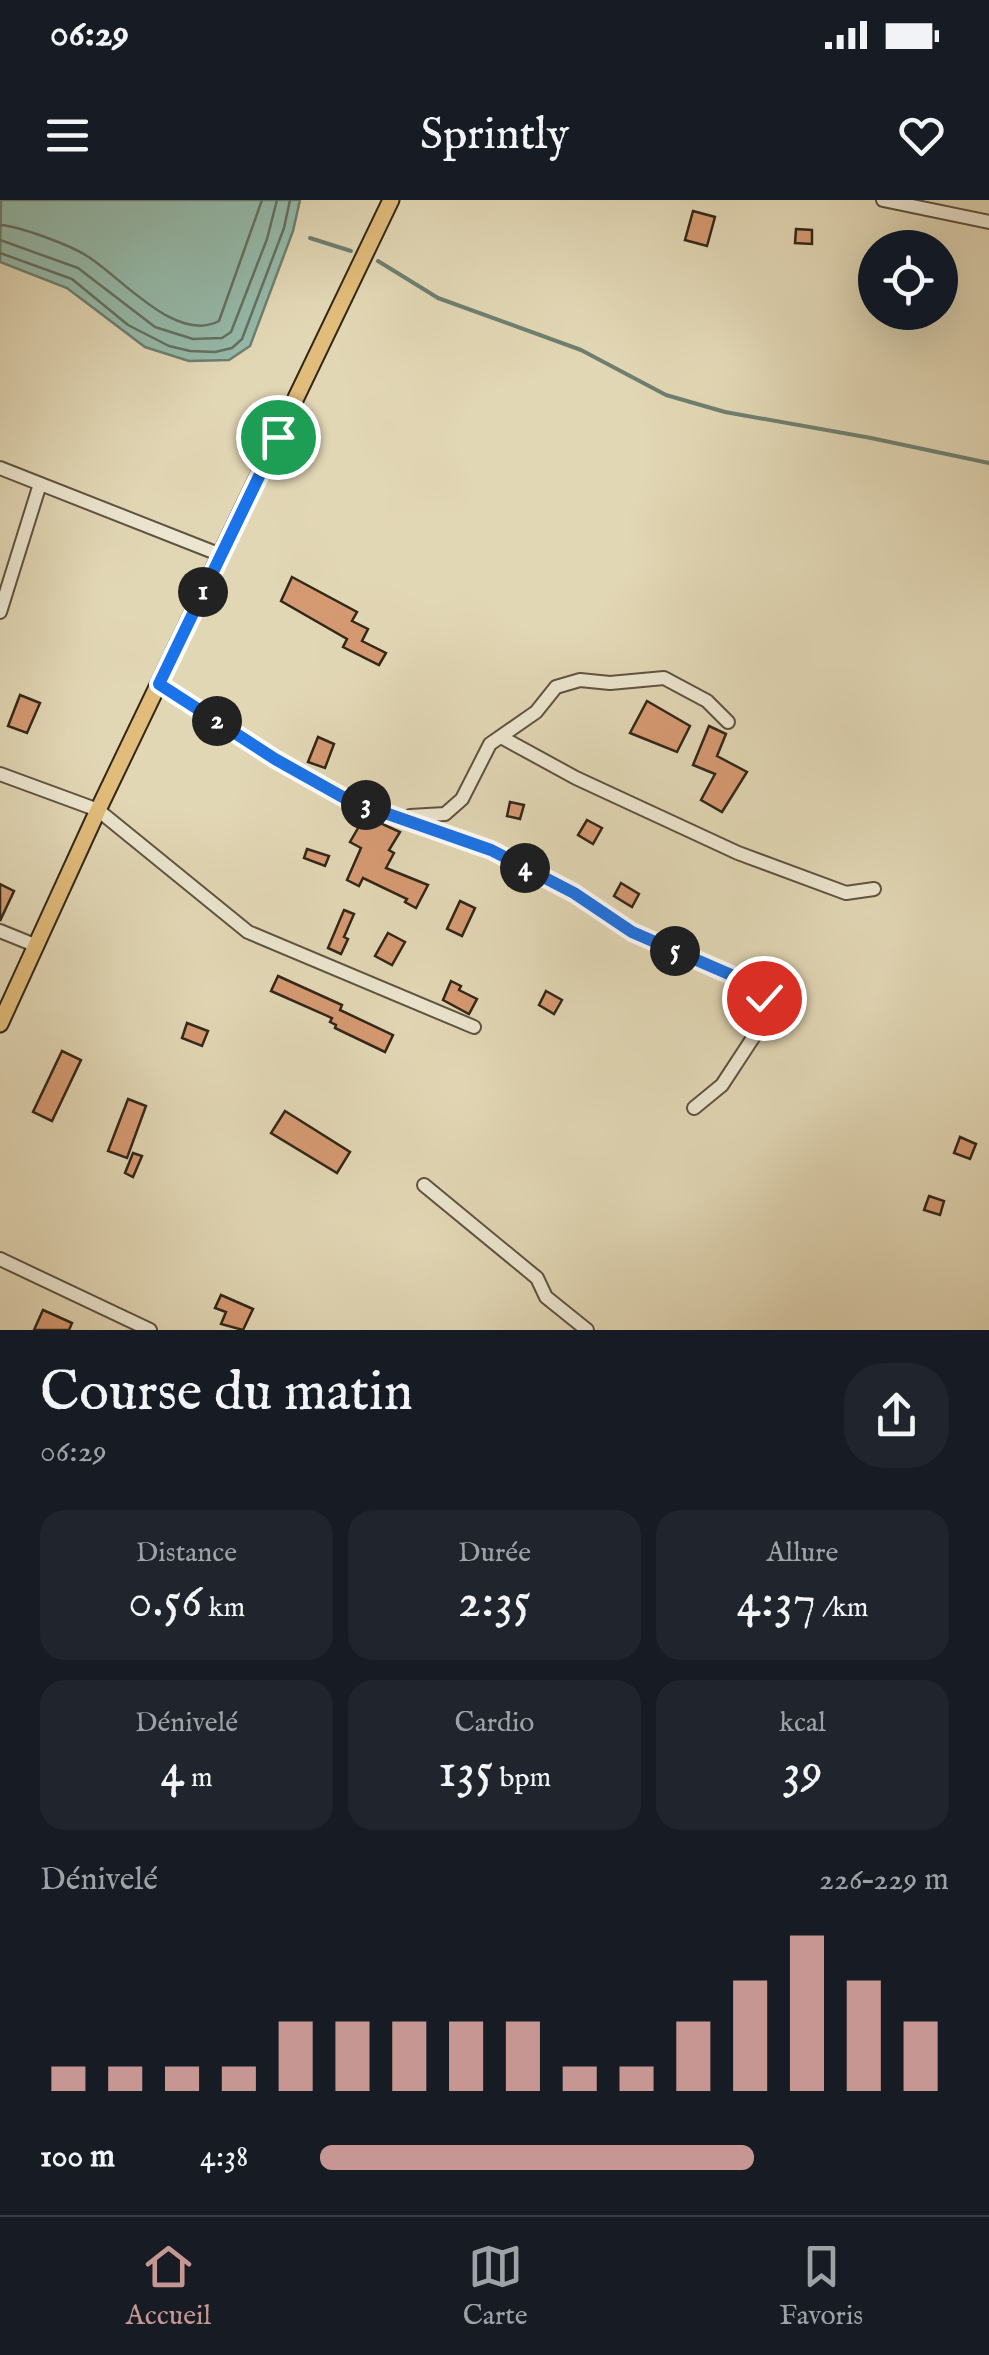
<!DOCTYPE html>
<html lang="fr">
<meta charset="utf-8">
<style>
:root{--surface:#171b24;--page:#20242c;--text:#f1f3f6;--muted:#9ea1a6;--line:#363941;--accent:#c59692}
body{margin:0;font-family:"IM FELL English",serif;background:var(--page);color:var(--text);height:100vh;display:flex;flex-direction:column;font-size:38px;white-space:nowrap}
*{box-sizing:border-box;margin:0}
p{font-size:32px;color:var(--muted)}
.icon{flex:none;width:55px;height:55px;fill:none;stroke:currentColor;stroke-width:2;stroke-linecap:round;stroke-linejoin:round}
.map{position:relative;height:1130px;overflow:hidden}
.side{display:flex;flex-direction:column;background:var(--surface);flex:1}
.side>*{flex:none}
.buttons{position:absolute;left:858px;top:30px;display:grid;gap:20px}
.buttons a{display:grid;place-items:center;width:100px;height:100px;border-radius:50%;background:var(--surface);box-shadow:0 10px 40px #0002;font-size:50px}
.pin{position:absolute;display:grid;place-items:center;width:85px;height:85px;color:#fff;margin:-42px;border:5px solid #fff;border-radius:50%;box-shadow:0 2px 10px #0007}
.km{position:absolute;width:50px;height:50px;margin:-25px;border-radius:50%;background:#222;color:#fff;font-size:28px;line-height:50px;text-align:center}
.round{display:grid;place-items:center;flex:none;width:105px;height:105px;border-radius:40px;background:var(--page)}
.headline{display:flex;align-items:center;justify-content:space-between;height:170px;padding:0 40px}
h1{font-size:55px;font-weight:600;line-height:75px}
.figures{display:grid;grid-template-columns:repeat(3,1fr);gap:15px;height:170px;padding:10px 40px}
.figures div{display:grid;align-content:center;border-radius:25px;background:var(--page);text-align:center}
.figures b{font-size:50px;font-weight:600}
.figures small{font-size:28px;font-weight:400}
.figures p{font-size:28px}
.chart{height:280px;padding:20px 40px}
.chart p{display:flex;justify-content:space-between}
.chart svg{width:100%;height:180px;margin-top:10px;stroke:var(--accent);stroke-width:6}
ul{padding:0 40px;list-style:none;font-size:32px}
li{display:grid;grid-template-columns:160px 120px 1fr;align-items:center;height:75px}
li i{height:25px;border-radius:12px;background:var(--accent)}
.status{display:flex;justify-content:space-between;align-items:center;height:70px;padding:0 50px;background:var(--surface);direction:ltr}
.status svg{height:28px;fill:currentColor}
header{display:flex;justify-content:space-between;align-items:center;height:130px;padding:0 40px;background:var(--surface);font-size:45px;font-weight:600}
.tab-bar{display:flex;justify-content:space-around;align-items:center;height:140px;border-top:2px solid var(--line);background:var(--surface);font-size:28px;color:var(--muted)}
.tab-bar a{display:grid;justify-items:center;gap:5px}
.tab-bar .selected{color:var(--accent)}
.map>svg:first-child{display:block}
.water{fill:#95baaa;stroke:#6e7f70;stroke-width:2.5}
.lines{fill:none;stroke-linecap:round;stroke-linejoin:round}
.shore{stroke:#647062;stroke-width:2.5}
.stream{stroke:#6e7f70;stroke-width:4}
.building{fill:#d69a72;stroke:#33271a;stroke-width:2.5}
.minor-casing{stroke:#5f5341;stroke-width:16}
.major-casing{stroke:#33271a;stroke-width:19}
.minor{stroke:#ece5cf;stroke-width:12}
.major{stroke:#e1bc7a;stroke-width:15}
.route-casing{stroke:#fff;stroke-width:20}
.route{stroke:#1a73e8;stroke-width:12}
</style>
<div class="status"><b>06:29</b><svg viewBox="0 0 49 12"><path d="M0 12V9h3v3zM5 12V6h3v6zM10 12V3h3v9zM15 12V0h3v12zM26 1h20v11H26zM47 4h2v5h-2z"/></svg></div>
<header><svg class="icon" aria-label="menu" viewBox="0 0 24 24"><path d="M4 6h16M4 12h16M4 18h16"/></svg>Sprintly<svg class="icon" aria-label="heart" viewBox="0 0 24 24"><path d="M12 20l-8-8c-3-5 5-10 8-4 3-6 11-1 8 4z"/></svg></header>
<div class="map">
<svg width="989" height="1130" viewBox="0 0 989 1130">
<rect width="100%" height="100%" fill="#e2d7b5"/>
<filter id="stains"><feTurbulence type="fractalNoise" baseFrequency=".002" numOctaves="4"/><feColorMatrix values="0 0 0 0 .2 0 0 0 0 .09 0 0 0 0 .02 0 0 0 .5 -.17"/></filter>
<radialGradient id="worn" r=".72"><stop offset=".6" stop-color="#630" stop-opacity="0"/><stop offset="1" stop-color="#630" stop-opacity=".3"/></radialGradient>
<!-- water -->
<path class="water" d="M300,0L293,31L250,146L229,160L189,161L145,147L67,88L0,62L1,0Z"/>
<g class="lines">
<!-- shore -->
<g class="shore">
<path d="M0,25C19,26 70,45 87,56C120,76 176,144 219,121L262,0"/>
<path d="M0,40L78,68L155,127L193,139L222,138L231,132L267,39L277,0"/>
<path d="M0,53L72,79L128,125L169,146L190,151L215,152L232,148L242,139L284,28L290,0"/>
</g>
<!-- stream -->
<g class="stream">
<path d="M310,38L351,51"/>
<path d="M378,61L438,98L581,150L666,195L725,212L871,238L989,263"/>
</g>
</g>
<!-- building -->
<g class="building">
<path d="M693,11L715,17L707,46L685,40Z"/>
<path d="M796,29L812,30V44L795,43Z"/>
<path d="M292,377L357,412L352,421L368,429L362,441L386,453L379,465L343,447L347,439L281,401Z"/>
<path d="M20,495L40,503L27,533L8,526Z"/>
<path d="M647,501L690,526L677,552L630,533Z"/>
<path d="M709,526L726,534L717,556L747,572L722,612L701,600L715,574L693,565Z"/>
<path d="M318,537L334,544L325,568L308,562Z"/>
<path d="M510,602L524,605L520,619L507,616Z"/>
<path d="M365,616L400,632L389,650L394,653L386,668L428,685L416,708L405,702L407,699L363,678L359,686L347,680L361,648L350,642Z"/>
<path d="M587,620L602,628L593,644L578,635Z"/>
<path d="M307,649L329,656L325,666L304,658Z"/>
<path d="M621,683L639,694L632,707L614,696Z"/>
<path d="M0,684L14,691L0,721Z"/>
<path d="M460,701L475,708L462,736L447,729Z"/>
<path d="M344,710L354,714L344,737L348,739L341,754L328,748Z"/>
<path d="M388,733L405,742L392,765L375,756Z"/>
<path d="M278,776L342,805L340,810L393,835L385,852L335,828L336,825L330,822L332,818L271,791Z"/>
<path d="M451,781L461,786L459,790L477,799L469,814L443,800Z"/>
<path d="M546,791L562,800L554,814L539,805Z"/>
<path d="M187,823L208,831L202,846L182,838Z"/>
<path d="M62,851L81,860L52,921L33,912Z"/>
<path d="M128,899L146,906L127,958L108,951Z"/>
<path d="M285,911L350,952L337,973L271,933Z"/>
<path d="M960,937L976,944L970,959L954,953Z"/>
<path d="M133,953L142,956L133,977L125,973Z"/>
<path d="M929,996L944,1001L940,1015L924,1010Z"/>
<path d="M221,1095L253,1109L243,1130L221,1124L226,1112L215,1108Z"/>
<path d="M43,1110L72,1123L69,1130H34Z"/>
</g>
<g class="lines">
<!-- minor casing -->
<g class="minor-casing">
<g id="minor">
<path d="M883,0L989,22"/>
<path d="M0,268L221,355"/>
<path d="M0,412L40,284"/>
<path d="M159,484L275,559L348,600L491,650L573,693L632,732L752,784L765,798L768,811L762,824L722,885L694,908"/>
<path d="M501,537L576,578L738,653L846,693L874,689"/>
<path d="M0,574L98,610L248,732L474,827"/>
<path d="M410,616L445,614L462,599L490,544L536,512L556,487L580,480L610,483L664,478L707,501L728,522"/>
<path d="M0,731L37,746"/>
<path d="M424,985L537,1078L546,1097L587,1130"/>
<path d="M0,1059L150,1130"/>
</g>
</g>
<!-- major casing -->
<g class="major-casing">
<path id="major" d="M0,824L98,610L391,0"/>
</g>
<!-- minor -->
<use href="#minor" class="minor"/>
<!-- major -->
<use href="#major" class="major"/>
</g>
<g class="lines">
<!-- route casing -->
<g class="route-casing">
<path id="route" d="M278,237L159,484L275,559L348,600L491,650L574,693L632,732L752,784L764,798"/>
</g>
<!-- route -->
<use href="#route" class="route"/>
</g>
<rect width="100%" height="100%" filter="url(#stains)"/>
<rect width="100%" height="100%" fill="url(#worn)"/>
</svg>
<div class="buttons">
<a><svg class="icon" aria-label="locate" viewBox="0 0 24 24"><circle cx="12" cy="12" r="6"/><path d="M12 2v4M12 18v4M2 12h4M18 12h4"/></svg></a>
</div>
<div class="pin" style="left:278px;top:237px;background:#1e9e55"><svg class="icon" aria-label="arrive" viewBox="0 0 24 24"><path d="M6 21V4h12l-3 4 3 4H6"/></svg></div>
<div class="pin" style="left:764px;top:798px;background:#d93025"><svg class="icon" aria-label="check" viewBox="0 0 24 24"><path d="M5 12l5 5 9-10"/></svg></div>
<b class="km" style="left:203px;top:392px">1</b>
<b class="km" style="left:217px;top:521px">2</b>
<b class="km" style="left:366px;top:605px">3</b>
<b class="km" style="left:525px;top:668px">4</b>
<b class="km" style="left:675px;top:751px">5</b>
</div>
<section class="side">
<div class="headline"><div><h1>Course du matin</h1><p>06:29</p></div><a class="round"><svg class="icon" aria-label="share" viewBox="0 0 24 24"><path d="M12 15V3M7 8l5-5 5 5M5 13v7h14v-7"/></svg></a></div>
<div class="figures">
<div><p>Distance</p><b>0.56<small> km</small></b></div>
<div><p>Durée</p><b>2:35</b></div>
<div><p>Allure</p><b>4:37<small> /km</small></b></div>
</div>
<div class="figures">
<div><p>Dénivelé</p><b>4<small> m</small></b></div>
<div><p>Cardio</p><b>135<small> bpm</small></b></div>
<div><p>kcal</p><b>39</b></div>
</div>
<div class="chart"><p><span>Dénivelé</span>226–229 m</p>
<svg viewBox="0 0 160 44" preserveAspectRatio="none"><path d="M5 44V38M15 44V38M25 44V38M35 44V38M45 44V27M55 44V27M65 44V27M75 44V27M85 44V27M95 44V38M105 44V38M115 44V27M125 44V17M135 44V6M145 44V17M155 44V27"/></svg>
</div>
<ul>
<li><b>100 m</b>4:38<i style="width:69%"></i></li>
</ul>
</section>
<nav class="tab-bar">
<a class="selected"><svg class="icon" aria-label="home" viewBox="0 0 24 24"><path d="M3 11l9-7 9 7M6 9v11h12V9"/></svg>Accueil</a>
<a><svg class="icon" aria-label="map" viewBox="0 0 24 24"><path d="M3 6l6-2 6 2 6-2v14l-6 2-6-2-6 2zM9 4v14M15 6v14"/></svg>Carte</a>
<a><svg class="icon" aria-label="saved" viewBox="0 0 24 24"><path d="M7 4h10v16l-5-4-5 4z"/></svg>Favoris</a>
</nav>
